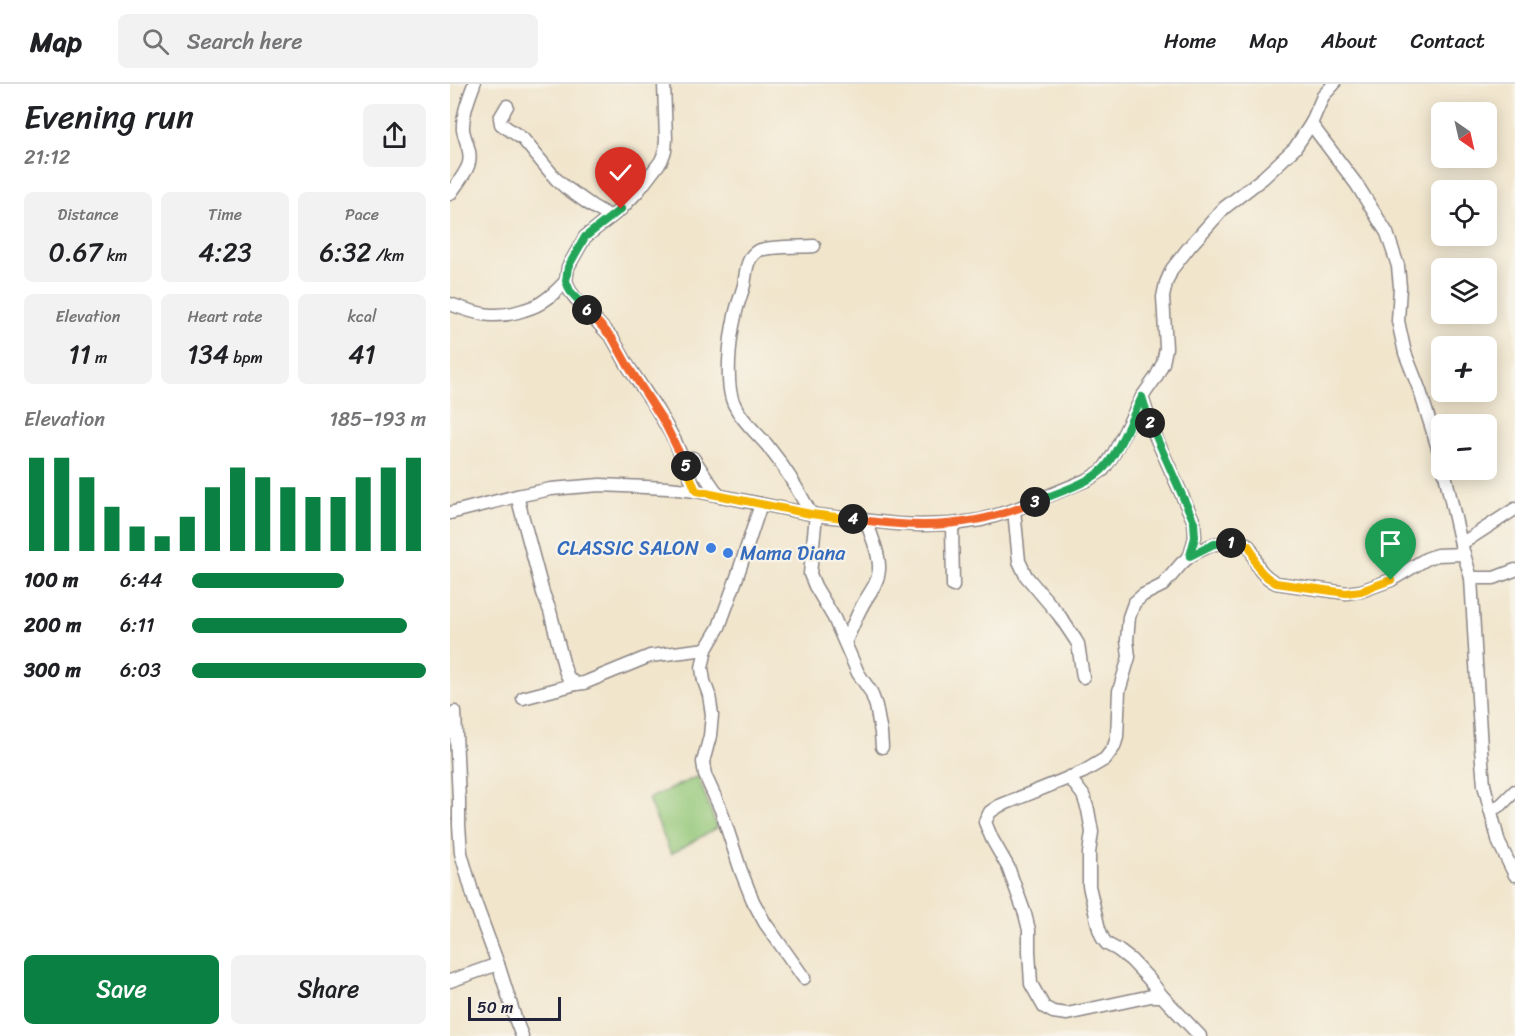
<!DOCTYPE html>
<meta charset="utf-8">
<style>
:root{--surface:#fff;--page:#f2f2f2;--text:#202124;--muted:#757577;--line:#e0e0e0;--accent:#0b8043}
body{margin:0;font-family:Sriracha,sans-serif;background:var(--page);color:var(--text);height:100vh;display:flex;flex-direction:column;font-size:22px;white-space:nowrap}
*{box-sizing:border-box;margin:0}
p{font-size:20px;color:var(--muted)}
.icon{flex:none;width:33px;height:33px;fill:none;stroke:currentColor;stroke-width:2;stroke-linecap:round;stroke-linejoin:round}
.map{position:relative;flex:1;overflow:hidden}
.details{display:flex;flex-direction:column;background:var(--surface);width:450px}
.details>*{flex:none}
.needle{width:39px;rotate:146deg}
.fabs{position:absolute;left:981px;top:18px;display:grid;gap:12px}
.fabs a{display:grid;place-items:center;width:66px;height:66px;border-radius:9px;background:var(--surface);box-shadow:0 3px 15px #0003;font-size:30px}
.scale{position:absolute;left:18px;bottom:15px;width:93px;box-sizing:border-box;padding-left:6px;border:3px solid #22223b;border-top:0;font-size:16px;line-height:21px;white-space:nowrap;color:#22223b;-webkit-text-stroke:4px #f7f3e8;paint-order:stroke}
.pin{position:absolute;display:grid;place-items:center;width:51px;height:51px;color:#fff;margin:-62px -26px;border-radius:50% 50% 50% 0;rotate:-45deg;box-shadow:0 0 6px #0007}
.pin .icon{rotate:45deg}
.km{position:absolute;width:30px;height:30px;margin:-15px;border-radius:50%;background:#222;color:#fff;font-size:16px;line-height:30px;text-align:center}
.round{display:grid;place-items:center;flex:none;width:63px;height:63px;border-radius:9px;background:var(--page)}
.summary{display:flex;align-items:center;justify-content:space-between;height:102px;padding:0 24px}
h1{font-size:33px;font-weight:600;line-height:45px}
.metrics{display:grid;grid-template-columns:repeat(3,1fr);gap:9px;height:102px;padding:6px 24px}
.metrics div{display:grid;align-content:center;border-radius:9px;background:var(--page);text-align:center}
.metrics b{font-size:26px;font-weight:600}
.metrics small{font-size:16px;font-weight:400}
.metrics p{font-size:16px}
.chart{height:168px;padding:12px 24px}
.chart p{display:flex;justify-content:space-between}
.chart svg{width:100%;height:108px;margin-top:6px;stroke:var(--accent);stroke-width:6}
.cta{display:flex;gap:12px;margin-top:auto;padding:12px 24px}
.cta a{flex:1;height:69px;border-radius:9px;background:var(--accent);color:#fff;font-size:24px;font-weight:600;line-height:69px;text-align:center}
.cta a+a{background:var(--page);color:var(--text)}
ul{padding:0 24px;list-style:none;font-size:20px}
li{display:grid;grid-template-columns:96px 72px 1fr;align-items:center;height:45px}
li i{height:15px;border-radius:8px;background:var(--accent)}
header{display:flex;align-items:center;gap:36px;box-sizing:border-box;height:84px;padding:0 30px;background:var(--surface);border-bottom:2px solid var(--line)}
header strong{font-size:28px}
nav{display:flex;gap:33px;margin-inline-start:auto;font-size:21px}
.search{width:420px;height:54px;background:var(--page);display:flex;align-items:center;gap:15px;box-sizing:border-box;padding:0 21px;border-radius:9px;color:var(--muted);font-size:22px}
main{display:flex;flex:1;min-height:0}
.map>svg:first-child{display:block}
.green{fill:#93c778;stroke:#5a745a;stroke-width:1.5}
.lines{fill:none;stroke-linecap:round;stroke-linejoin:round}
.minor-casing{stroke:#8a8484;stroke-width:15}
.minor{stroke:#fff;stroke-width:12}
.split-1-casing{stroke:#fff;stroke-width:12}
.split-2-casing{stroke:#fff;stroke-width:12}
.split-3-casing{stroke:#fff;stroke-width:12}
.split-4-casing{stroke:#fff;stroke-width:12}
.split-5-casing{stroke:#fff;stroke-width:12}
.split-6-casing{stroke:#fff;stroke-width:12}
.split-7-casing{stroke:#fff;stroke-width:12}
.split-1{stroke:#f5b400;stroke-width:8}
.split-2{stroke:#22a559;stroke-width:8}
.split-3{stroke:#22a559;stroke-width:8}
.split-4{stroke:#f0652b;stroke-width:8}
.split-5{stroke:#f5b400;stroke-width:8}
.split-6{stroke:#f0652b;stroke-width:8}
.split-7{stroke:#22a559;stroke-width:8}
.shop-dot{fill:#3f7fe0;stroke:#f7f3e8;stroke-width:2}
.labels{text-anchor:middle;stroke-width:4.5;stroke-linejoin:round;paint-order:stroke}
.shop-label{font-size:20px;fill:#366cbe;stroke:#f7f3e8;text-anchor:end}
</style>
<header>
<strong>Map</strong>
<div class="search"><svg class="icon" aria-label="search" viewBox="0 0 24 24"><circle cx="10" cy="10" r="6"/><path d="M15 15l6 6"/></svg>Search here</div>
<nav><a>Home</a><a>Map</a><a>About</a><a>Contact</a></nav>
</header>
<main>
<section class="details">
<div class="summary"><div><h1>Evening run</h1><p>21:12</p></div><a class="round"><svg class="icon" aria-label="share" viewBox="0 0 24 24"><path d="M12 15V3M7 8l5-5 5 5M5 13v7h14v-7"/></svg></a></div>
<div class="metrics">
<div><p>Distance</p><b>0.67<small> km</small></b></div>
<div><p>Time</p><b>4:23</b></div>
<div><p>Pace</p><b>6:32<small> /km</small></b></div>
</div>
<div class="metrics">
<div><p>Elevation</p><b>11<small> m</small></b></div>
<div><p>Heart rate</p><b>134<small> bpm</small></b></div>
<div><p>kcal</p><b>41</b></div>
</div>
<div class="chart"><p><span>Elevation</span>185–193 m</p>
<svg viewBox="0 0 160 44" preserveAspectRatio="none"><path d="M5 44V6M15 44V6M25 44V14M35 44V26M45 44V34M55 44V38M65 44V30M75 44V18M85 44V10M95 44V14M105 44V18M115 44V22M125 44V22M135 44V14M145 44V10M155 44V6"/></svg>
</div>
<ul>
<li><b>100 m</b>6:44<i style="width:65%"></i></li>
<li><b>200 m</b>6:11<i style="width:92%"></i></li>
<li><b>300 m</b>6:03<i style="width:100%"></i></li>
</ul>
<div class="cta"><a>Save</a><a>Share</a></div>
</section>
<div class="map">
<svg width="1065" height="952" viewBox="0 0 1065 952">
<rect width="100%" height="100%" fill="#f7f3e8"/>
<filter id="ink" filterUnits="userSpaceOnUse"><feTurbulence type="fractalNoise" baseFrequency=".0167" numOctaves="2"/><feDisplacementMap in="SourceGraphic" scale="12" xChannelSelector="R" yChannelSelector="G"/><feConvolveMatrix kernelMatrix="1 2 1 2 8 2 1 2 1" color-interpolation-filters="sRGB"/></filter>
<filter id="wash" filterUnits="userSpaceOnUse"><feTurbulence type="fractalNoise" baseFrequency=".008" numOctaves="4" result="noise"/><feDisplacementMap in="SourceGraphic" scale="24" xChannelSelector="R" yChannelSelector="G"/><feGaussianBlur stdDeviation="1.35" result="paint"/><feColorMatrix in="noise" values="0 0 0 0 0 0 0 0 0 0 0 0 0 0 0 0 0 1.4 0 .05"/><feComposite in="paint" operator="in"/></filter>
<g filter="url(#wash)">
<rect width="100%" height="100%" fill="#f1e5cc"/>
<!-- green -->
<path class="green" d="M248,692L267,744L221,770L198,715Z"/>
</g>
<g filter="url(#ink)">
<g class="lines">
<!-- minor casing -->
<g class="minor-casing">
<g id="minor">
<path d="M214,0L216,55L215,67L211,77L188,107L171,125L135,153L118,183L116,197L120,207L126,215L163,255L178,282L206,324L225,357L246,407"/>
<path d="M884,0L873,12L861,40L907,101L937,149L948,182L950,203L948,237L955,269L970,307L992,377"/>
<path d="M57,22L50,34L51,40L73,55L106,95L115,103L142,122L161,133"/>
<path d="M0,110C6,101 14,92 18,82C23,70 15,57 13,46C12,31 19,14 24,0"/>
<path d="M0,220C27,230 45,236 74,226C81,224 89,221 95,216C103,211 110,203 116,197"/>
<path d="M692,313L703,347L744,438L745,453L740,472"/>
<path d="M243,374L269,412"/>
<path d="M994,386L1011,460L1021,494L1031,665L1034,701L1049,759L1065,791"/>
<path d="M67,412L93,509L100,527L115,586C117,593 120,596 126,600L134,599L200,572L256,565"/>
<path d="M311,420L286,496L269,543L256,565L252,584L254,597L259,611L262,631L260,652L253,678L255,691L271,726L291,787L303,817L315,839L354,894"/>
<path d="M564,426L569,477L576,492L609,531L625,555L628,560L633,593"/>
<path d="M0,429L67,412L101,405L150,401L218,404L246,407L366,431L447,440L470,441L502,440L531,436L564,426L639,395L653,386L663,371L692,313L706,293L713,279L716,264L713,213L716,199L722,185L740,162L774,124L813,94L845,64L861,40"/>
<path d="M361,430C348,405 334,382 317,361C306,348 292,337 285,322C274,303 280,253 285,232C287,221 291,212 294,201C296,190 296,175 306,168C313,162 353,163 364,162"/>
<path d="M366,431L360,490L365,502L384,534L408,589L421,608L426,622L431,649L432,663"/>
<path d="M502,440L503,502"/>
<path d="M1011,460L1065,425"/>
<path d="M1021,494H1044L1065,486"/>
<path d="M395,558C401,547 405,535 411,524C417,511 428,501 429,486C430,470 421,452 416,436"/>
<path d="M73,614L126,600"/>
<path d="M5,628L9,716V741L11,769L25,818L48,880L66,937L72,952"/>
<path d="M619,693L633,711L638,726L642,748L639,769V802L649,845L653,855L657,860L668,866L681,876L699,895L712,912"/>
<path d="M1040,726L1051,721L1065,707"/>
<path d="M0,897L48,880"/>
<path d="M750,952L712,912H701L617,930L603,928L594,923L581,900L579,867V846L575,830L558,783L542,755L535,738L540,728L549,722L633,688L655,675L664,663L667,653L669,607L679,573L677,556L679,533L684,519L693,511L713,501L732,479L740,472L749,467L764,460L789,458L797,460C803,466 803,471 806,478C809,488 817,494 826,499L896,509L911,507L941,496L976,475L987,471L1014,470"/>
</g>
</g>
<!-- minor -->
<use href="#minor" class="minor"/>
</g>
</g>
<g class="lines" filter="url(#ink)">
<!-- split-1 casing -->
<g class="split-1-casing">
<path id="split-1" d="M781,459L797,460C803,466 803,471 805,478C809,488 817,494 826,499L896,509L911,507L941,496"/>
</g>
<!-- split-2 casing -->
<g class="split-2-casing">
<path id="split-2" d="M700,339L744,438L745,453L740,472L764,460L781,459"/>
</g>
<!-- split-3 casing -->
<g class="split-3-casing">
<path id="split-3" d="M585,418C604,410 637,400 652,386C666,374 683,331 692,313L700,339"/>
</g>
<!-- split-4 casing -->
<g class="split-4-casing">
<path id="split-4" d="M403,435C418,437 434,439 449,440C496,444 542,436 585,418"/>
</g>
<!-- split-5 casing -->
<g class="split-5-casing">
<path id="split-5" d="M236,382L246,407L361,430L403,435"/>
</g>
<!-- split-6 casing -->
<g class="split-6-casing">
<path id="split-6" d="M137,226L163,255L178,282L214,338L236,382"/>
</g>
<!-- split-7 casing -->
<g class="split-7-casing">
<path id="split-7" d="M137,226L120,207L116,197L118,183L135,153L171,125"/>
</g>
<!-- split-1 -->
<use href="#split-1" class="split-1"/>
<!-- split-2 -->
<use href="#split-2" class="split-2"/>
<!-- split-3 -->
<use href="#split-3" class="split-3"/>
<!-- split-4 -->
<use href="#split-4" class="split-4"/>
<!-- split-5 -->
<use href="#split-5" class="split-5"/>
<!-- split-6 -->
<use href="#split-6" class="split-6"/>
<!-- split-7 -->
<use href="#split-7" class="split-7"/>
</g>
<!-- markers -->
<g class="shop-dot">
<circle cx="261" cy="464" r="6"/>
<circle cx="278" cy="469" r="6"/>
</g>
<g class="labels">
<!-- shop labels -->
<g class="shop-label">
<text x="249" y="471">CLASSIC SALON</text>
<text x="290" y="476" text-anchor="start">Mama Diana</text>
</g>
</g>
</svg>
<div class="fabs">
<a><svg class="needle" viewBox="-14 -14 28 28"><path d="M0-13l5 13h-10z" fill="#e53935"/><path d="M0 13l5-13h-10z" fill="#757577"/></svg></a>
<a><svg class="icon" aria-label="locate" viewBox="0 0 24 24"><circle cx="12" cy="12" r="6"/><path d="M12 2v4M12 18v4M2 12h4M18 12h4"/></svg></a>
<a><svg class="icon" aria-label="layers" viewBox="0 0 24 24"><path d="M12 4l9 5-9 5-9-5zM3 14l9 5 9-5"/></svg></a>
<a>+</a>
<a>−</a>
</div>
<div class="scale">50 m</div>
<div class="pin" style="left:941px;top:496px;background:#1e9e55"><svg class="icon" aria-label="arrive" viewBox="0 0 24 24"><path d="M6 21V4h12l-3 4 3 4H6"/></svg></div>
<div class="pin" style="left:171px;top:125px;background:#d93025"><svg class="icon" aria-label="check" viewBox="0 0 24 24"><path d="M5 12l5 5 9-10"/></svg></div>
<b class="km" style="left:781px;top:459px">1</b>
<b class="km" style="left:700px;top:339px">2</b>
<b class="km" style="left:585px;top:418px">3</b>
<b class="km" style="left:403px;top:435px">4</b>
<b class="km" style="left:236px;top:382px">5</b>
<b class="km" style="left:137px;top:226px">6</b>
</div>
</main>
